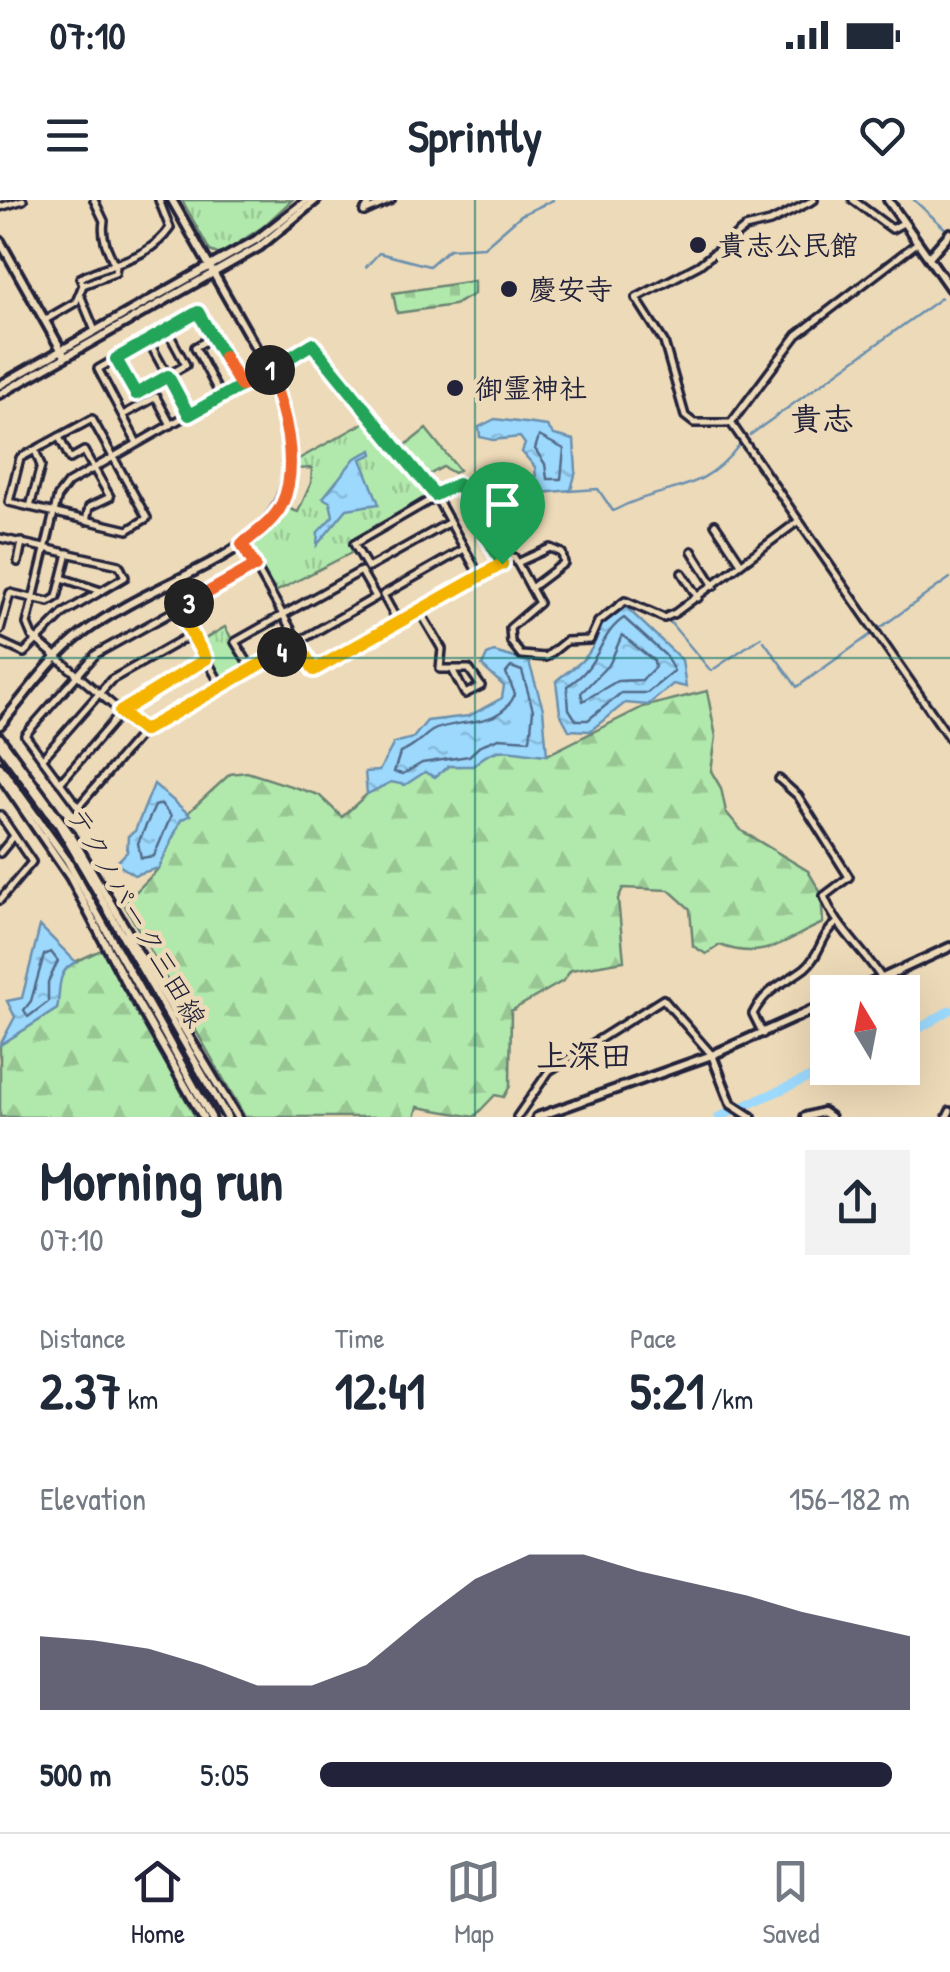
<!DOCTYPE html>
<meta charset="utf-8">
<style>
:root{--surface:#fff;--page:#f2f2f3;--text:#1f2937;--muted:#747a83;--line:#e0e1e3;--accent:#22223b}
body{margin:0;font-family:"Patrick Hand","Klee One",sans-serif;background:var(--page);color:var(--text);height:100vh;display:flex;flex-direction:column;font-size:38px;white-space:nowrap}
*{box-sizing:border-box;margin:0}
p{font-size:32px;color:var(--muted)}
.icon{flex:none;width:55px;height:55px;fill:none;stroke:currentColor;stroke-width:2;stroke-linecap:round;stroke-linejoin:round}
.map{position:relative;height:917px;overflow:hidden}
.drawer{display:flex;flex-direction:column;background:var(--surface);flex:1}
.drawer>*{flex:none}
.needle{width:65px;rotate:350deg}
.controls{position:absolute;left:810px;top:775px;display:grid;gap:20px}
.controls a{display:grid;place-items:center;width:110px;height:110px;border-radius:0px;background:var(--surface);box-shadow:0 10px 40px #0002;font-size:50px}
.pin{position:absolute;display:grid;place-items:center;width:85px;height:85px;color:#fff;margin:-102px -42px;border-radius:50% 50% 50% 0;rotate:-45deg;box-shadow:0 0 10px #0007}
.pin .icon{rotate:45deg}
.km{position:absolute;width:50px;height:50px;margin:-25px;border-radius:50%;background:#222;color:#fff;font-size:28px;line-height:50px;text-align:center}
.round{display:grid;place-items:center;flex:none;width:105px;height:105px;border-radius:0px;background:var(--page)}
.summary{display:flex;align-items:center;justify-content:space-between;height:170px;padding:0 40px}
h1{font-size:55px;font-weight:700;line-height:75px}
.metrics{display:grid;grid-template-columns:repeat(3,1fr);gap:15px;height:170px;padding:10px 40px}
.metrics div{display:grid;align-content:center}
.metrics b{font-size:50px;font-weight:700}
.metrics small{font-size:28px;font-weight:400}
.metrics p{font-size:28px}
.chart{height:280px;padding:20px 40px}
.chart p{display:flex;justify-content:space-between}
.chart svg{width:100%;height:180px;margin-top:10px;fill:var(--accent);opacity:.7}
ul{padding:0 40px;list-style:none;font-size:32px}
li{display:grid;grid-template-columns:160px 120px 1fr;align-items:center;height:75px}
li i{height:25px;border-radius:12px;background:var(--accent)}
.status{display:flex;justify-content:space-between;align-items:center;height:70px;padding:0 50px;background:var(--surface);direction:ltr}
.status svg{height:28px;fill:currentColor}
header{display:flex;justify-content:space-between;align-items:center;height:130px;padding:0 40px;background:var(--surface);font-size:45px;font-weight:700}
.menu{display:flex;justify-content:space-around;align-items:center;height:140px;border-top:2px solid var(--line);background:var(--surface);font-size:28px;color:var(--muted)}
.menu a{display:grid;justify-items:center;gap:5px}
.menu .selected{color:var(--accent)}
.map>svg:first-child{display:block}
.grass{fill:#b1e8ab;stroke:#6a8573;stroke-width:2.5}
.forest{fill:url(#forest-firs);stroke:#6a8573;stroke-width:2.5}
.cemetery{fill:url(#cemetery-stones);stroke:#6a8573;stroke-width:2.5}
.park{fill:url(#park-tufts);stroke:#6a8573;stroke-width:2.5}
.water{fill:url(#water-ripples);stroke:#6b90af;stroke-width:2.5}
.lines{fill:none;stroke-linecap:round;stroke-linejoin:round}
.shore{stroke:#536b89;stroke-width:2.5}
.stream{stroke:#6b90af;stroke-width:2.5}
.river{stroke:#9cd9fd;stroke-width:9}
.minor-casing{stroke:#22223b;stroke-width:12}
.tertiary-casing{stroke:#22223b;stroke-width:14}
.secondary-casing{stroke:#22223b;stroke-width:14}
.minor{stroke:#eddab8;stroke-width:5}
.tertiary{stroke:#eddab8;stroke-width:6}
.secondary{stroke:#eddab8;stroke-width:6}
.rail{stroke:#22223b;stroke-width:2.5;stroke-dasharray:15 8;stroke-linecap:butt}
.split-1-casing{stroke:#fff;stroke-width:20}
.split-2-casing{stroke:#fff;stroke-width:20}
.split-3-casing{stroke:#fff;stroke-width:20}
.split-4-casing{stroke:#fff;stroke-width:20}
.split-5-casing{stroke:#fff;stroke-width:20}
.split-1{stroke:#22a559;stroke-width:12}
.split-2{stroke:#22a559;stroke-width:12}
.split-3{stroke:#f0652b;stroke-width:12}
.split-4{stroke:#f5b400;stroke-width:12}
.split-5{stroke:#f5b400;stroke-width:12}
.grid{fill:none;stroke:#0f766e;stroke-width:2.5;stroke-opacity:0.55}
.poi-dot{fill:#22223b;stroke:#eddab8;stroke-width:4}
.labels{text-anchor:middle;stroke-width:9;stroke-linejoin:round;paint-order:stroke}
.poi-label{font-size:28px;font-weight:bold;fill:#22223b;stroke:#eddab8;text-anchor:start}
.street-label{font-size:28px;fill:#22223b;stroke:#eddab8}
.quarter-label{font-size:32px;font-weight:bold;fill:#22223b;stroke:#eddab8}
</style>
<div class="status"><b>07:10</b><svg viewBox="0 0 49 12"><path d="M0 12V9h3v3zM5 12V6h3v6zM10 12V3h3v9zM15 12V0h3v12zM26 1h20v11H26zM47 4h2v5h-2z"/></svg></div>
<header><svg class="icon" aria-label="menu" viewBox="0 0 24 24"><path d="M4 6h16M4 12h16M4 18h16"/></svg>Sprintly<svg class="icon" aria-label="heart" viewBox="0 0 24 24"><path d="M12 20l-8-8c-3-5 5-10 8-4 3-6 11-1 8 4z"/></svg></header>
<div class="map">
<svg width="950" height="917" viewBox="0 0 950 917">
<defs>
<pattern id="forest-firs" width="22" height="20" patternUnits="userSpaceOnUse" patternTransform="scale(2.5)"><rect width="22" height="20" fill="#b1e8ab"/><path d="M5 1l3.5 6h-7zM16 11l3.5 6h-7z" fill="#98c794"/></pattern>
<pattern id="cemetery-stones" width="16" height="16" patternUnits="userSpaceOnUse" patternTransform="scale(2.5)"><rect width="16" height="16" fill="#b1e8ab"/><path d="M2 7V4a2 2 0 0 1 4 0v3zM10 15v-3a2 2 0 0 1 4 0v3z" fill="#98c794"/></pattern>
<pattern id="park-tufts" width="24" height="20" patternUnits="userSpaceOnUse" patternTransform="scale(2.5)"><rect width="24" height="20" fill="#b1e8ab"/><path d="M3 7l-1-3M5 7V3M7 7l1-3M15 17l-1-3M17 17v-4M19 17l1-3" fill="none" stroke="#98c794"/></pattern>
<pattern id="water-ripples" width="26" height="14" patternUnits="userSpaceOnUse" patternTransform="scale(2.5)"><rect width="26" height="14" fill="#9cd9fd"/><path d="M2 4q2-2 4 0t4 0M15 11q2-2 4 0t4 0" fill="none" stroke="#86bada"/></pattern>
</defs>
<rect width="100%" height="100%" fill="#eddab8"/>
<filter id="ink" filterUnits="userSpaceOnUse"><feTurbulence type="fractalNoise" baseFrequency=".01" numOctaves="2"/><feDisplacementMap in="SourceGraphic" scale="20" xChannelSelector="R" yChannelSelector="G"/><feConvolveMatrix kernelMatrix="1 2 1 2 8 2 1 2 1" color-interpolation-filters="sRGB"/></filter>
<g filter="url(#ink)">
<!-- grass -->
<path class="grass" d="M426,229L459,270L454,273L443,267L425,277L401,249Z"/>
<!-- forest -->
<g class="forest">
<path d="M707,491L716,537L711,571L721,588L726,612L742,631L808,671L821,693L823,723C784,740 763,762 720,745L706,754L693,746L690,709L669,690L623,688L618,699L624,761L571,770L563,781L511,811L510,886L504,897L495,895L474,917L418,907L415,917H245L124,704L159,668L181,619L230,574L247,572L319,595L342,617L367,594L391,582L502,548L547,555L643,507Z"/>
<path d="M103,749L195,917H0V845L57,809V785L68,765Z"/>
</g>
<!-- cemetery -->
<path class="cemetery" d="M474,81V94L454,105L397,113L393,93Z"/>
<!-- park -->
<g class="park">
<path d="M182,0H292L264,26L220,55L210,51Z"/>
<path d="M369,220L429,294L352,343L355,351L275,392L247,346L287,308L298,312L311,283L312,268L296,269L297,260Z"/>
<path d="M225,427L248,467L223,481L201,441Z"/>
</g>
<!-- water -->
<g class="water">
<path d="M495,219L547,226L554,235L574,240L576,271L571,290L511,296L536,280L535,267L522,252L525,244L520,237L493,240L480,237L479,227Z"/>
<path d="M372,250L373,254L361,259L379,304L347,309L317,345L318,332L333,316L330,302L323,298L355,258Z"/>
<path d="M625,406L682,460L686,487L673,484L648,505L625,503L590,531L569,530L560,513L556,481C568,470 583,464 592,448C604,428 591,422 625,406Z"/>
<path d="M494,452L529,462L543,509L547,555C515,554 499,540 473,566H449L435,577L425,572L405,585L391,582L367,594L365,572L379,571L394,543L413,538L427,521L469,516L502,498L504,486L482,466L487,455Z"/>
<path d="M154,584L190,615L181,620L159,668L134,675L116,663L127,652L128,636L135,631Z"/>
<path d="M40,726L76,762C55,771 61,792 57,809L0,845L15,817L7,801L22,798Z"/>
</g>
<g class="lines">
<!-- shore -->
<g class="shore">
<path d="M539,236L564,249L561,279H547L545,264L535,249Z"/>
<path d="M624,418L665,455L674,471L647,493H621L588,520H576L569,509L567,486C602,465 597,436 624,418Z"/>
<path d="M622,435L654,461L655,467L642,480L617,481L583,501L581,493L610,463Z"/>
<path d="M511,467L522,471L533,510L530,540L499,538L481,545L469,556L422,563L403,574L394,572L400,553C415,548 420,539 432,531C458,517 500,530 515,494L506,473Z"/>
<path d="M161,604L171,616L154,656L141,658L138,643L155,606Z"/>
<path d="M51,752L58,761L48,782V802L28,817L24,810L31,801L44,755Z"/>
</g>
<!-- stream -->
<g class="stream">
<path d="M914,0L950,33"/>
<path d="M366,67L379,53L429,66L449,49L484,47L521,15L553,0"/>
<path d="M750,235L941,98"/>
<path d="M569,291L598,289L613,311C667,282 699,298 740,244"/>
<path d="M671,418L669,421L711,471L761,437"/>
<path d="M764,441L797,487L950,378"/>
</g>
<!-- river -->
<g class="river">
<path d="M902,839L950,810"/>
<path d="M719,917L831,868"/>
</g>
<!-- minor casing -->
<g class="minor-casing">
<g id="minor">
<path d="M814,0L770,22L745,28L699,65L636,98L664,142L685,216L694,223H731L950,539"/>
<path d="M853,0L892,29L903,23"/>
<path d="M0,7L23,0"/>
<path d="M364,12L391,0"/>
<path d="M364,12L371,0"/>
<path d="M83,85L115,73L116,67C108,51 101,38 104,21L94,0"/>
<path d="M81,97L95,131"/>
<path d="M45,120L76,102L83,85L80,78C113,61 147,61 170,28L159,0"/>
<path d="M213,137L195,147L221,197"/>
<path d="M148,140L189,215"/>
<path d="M116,159L135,194L186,165L167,130"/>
<path d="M123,215L156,197L171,225"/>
<path d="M92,219L147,318L128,330L9,302L20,258Z"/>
<path d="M731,223L797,135L917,43"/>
<path d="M59,237L70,259L84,251L110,297L89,307L86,321"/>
<path d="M137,243L98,169L198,112L241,186"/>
<path d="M30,307L41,266L35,250"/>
<path d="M450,322L368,368L354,344L458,284L502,363"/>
<path d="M715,324L741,363"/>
<path d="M0,338L119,365L125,377L64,413L24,453L0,442"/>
<path d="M243,344L314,470L514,357L539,403L510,428L511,442L521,455L546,457L566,441L590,440L598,422L625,401L664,418L675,413L797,322"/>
<path d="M692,351L714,386"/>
<path d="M18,362L22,342"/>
<path d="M517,363L550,348L562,353L564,363L531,388"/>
<path d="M682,373L698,398"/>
<path d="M62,378L101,391"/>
<path d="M178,409L222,487"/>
<path d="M419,410L442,449L440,469H469L481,486L465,494L452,469"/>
<path d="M398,422L383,395L464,349"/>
<path d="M0,430L10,393L49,402L57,397L68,353"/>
<path d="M252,469L235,442L361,371L376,397L143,531L78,607L25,535L96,454L255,366"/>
<path d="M143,531L32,436L27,424L58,296L68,283L312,144L435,295L479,375"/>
<path d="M42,559L111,480L192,434"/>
<path d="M779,579L798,596L849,677L824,696C836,728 864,750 882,779"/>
<path d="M60,583L129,503L206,459"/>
<path d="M0,615L32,662L0,700"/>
<path d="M0,653L14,636"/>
<path d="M763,834L753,814C766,788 784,784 805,768C820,756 821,734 837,723"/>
<path d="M517,917L549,871L663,799L712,855"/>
<path d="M947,917L950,911"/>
</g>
</g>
<!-- tertiary casing -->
<g class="tertiary-casing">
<g id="tertiary">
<path d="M0,41L63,153"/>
<path d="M929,57L950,33"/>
<path d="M0,185L256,40L307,0"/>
<path d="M0,194L259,47L316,0"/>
<path d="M0,525C26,495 51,457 82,434C194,350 344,358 269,171L172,0"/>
<path d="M712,855L731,904L751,917"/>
<path d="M805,917L823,912L830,917"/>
</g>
</g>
<!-- secondary casing -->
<g class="secondary-casing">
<g id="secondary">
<path d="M888,0L950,88"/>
<path d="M0,538L70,634L129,734"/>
<path d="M0,545L59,625L227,917"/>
<path d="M0,567L67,660L211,917"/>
<path d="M0,575L70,677L125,781"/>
<path d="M127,734L237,917"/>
<path d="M124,779L203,917"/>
<path d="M852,792L950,747"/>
<path d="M537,917L712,855L828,803"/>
</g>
</g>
<!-- minor -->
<use href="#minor" class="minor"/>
<!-- tertiary -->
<use href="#tertiary" class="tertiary"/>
<!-- secondary -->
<use href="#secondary" class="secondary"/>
<!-- rail -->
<path class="rail" d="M0,556L69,651L221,917"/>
</g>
</g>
<g class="lines" filter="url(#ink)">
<!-- split-1 casing -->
<g class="split-1-casing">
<path id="split-1" d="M270,170L312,144L435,295L458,284L502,364"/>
</g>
<!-- split-2 casing -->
<g class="split-2-casing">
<path id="split-2" d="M224,157L198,112L116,159L136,194L168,176L189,215L270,170"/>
</g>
<!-- split-3 casing -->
<g class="split-3-casing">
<path id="split-3" d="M189,403L255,366L242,344C257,332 274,321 282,304C300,265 284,208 269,170L241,186L224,157"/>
</g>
<!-- split-4 casing -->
<g class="split-4-casing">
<path id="split-4" d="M189,403L178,409L206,459L120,512L143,531L282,452"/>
</g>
<!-- split-5 casing -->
<g class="split-5-casing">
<path id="split-5" d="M282,452L298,443L314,470L502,364"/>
</g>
<!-- split-1 -->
<use href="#split-1" class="split-1"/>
<!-- split-2 -->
<use href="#split-2" class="split-2"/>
<!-- split-3 -->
<use href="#split-3" class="split-3"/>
<!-- split-4 -->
<use href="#split-4" class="split-4"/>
<!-- split-5 -->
<use href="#split-5" class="split-5"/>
</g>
<!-- grid -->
<path class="grid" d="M475,0V917M0,458H950"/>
<!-- markers -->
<g class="poi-dot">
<circle cx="698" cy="45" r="10"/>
<circle cx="509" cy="89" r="10"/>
<circle cx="455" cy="188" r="10"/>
</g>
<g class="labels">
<!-- poi labels -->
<g class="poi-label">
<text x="718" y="55">貴志公民館</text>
<text x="529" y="99">慶安寺</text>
<text x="475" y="198">御霊神社</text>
</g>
<!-- street labels -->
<g class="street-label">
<text transform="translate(137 717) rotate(60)" y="10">テクノパーク三田線</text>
</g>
<!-- quarter labels -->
<g class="quarter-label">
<text x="822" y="230">貴志</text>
<text x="584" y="867">上深田</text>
</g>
</g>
</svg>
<div class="controls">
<a><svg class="needle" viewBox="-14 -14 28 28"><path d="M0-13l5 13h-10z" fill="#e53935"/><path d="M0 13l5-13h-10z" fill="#747a83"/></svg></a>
</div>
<div class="pin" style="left:502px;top:364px;background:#1e9e55"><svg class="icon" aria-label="arrive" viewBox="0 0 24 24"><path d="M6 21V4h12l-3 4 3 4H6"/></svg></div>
<b class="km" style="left:270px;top:170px">1</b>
<b class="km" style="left:189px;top:403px">3</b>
<b class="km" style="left:282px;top:452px">4</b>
</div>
<section class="drawer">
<div class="summary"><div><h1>Morning run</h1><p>07:10</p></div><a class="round"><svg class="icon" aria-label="share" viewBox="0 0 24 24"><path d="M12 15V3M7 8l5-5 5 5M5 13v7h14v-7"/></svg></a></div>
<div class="metrics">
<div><p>Distance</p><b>2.37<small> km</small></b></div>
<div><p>Time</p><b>12:41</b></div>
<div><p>Pace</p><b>5:21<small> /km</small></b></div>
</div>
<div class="chart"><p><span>Elevation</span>156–182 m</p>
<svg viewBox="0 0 160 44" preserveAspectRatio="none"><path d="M0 44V26L10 27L20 29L30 33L40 38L50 38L60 33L70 22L80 12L90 6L100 6L110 10L120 13L130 16L140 20L150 23L160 26V44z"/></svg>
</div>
<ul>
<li><b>500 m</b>5:05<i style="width:97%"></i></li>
</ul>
</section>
<nav class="menu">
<a class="selected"><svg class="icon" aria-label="home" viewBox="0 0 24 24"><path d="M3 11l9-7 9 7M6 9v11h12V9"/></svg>Home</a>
<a><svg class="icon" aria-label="map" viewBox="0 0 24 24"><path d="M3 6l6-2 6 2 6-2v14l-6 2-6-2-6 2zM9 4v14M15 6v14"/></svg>Map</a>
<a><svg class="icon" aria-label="saved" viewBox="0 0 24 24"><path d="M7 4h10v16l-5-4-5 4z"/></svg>Saved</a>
</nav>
